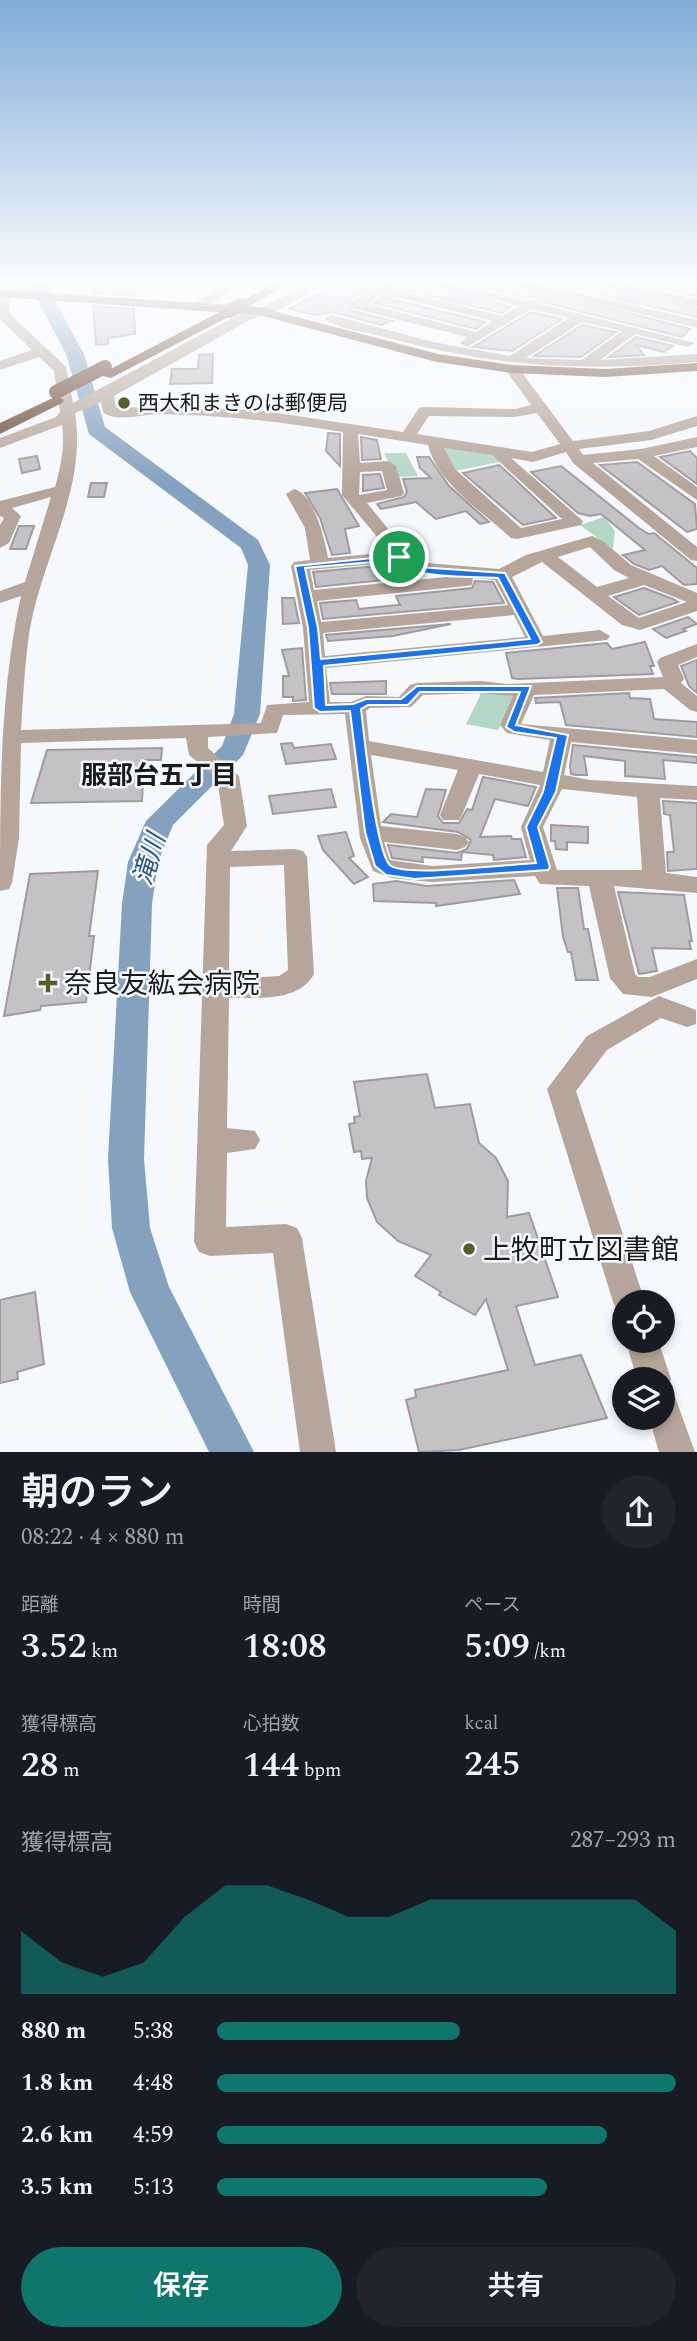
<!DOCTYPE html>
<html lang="ja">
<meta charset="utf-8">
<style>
:root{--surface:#171b24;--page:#20242c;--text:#f1f3f6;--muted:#9ea1a6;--accent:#0f766e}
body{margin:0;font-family:Spectral,"Noto Sans JP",serif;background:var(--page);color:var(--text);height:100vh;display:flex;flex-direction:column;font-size:26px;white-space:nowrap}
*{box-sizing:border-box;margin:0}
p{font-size:23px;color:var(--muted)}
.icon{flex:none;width:38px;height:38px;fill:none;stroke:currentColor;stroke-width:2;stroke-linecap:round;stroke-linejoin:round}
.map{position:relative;height:1452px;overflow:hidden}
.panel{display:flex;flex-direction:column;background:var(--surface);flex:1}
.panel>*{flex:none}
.fabs{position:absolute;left:612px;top:1290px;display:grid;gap:14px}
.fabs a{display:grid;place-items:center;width:63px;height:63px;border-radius:50%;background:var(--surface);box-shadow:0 4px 10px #0003;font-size:35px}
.pin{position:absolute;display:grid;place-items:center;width:60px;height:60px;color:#fff;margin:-30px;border:4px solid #fff;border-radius:50%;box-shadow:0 2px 7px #0007}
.round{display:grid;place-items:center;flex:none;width:74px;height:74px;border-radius:37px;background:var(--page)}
.head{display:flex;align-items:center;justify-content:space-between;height:119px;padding:0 21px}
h1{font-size:38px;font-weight:600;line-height:52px}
.figures{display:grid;grid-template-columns:repeat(3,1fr);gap:10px;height:119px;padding:7px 21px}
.figures div{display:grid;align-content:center}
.figures b{font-size:35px;font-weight:600}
.figures small{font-size:19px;font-weight:400}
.figures p{font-size:19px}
.chart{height:196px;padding:14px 21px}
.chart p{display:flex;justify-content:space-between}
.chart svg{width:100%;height:126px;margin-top:7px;fill:var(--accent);opacity:.7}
.button{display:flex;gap:14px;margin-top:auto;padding:14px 21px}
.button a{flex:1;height:80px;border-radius:42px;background:var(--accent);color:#fff;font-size:28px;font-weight:600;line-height:80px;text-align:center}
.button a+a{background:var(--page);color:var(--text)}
ul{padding:0 21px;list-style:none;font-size:23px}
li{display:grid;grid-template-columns:112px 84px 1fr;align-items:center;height:52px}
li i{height:18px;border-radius:9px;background:var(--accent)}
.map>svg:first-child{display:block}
.green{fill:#b3d7c6}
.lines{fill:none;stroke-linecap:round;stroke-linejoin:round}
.river{fill:#84a1c0;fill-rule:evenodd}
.building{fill:#c5c2c6;stroke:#9f9ca0;stroke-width:2}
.minor{fill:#b6a59a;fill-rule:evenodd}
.major{fill:#7e604f;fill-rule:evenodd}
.highway{fill:#6a4834;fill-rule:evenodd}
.highway-bridge{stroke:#6a4834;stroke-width:14}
.route{fill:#1a73e8;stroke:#fff;stroke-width:2;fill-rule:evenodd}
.poi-dot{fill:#595d2a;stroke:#f5f8fc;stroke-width:2.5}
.labels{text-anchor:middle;stroke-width:5;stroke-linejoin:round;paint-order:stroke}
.far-poi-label{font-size:21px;fill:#191a1b;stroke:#f5f8fc;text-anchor:start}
.neighbourhood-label{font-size:26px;font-weight:bold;fill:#191a1b;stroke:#f5f8fc}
.water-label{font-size:26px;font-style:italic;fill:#2a5580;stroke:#f5f8fc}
.near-poi-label{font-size:28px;fill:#191a1b;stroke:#f5f8fc;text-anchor:start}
</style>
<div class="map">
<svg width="697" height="1452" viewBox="0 0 697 1452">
<rect width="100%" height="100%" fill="#f5f8fc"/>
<!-- green -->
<g class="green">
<path d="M440,447L489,453L500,462L454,471Z"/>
<path d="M384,453H406L418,476L396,477Z"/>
<path d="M604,517L615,531L613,549L580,525Z"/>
<path d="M479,690L516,697L498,730L466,724L480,696Z"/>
</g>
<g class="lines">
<!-- river -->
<path class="river" d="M29,283H45L84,354L105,427L258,540L270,565L260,714L243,755L173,825L158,862L152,904L144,1159L150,1228L169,1287L254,1452H209L130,1292L112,1228L108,1159L122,904L128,862L146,821L222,746L234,714L248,565L241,548L89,434L66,354Z"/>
</g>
<!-- building -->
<g class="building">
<path d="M94,283H135V296L94,293Z"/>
<path d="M340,283H378L351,300L350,310L392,321L381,325L333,312L316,315L289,309Z"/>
<path d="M401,283H429L511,307L502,313L397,288Z"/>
<path d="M465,283H512L690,329L682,337L542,302L540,296L527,298Z"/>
<path d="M549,283H594L697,309V317Z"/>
<path d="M635,283H679L689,290L686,293L697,296Z"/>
<path d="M383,297L486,322L476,329L374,303Z"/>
<path d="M93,306L134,309L135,334L108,338V344L96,345Z"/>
<path d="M531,312L562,319L512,351L473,347Z"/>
<path d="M582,325L616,332L581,357L534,356Z"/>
<path d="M636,337L673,346L664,352L636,345L644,355L609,357Z"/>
<path d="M213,354L212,383L170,384L172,369H198L199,355Z"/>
<path d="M328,433L340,434V466L326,451Z"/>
<path d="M361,437L377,440L381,459L362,460Z"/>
<path d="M690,451L697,458V484L660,457Z"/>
<path d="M37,456L40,469L22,473L19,459Z"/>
<path d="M417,457H429L449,486L489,522L480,524L466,511L436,519L416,502L381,509L377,504L404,497L407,492L403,479L431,478L420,468Z"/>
<path d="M637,462L695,504L697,529L687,532L600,465Z"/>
<path d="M499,465L507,472L556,518L523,525L463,473Z"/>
<path d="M561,466L639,528L649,534L654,533L697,568V584L684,585L662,566L649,570L634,564L623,555L645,550L601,514L590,516L578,513L531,472Z"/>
<path d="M380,474L384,488L363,491V475Z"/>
<path d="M91,483H107L104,497H88Z"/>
<path d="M337,489L359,526L345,529L350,553L332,555L320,518L305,493Z"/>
<path d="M19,526H34L26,549H10Z"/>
<path d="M388,565L394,579L316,587L313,572Z"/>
<path d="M475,581L493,582L504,603L323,619L320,603L356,600L359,609L397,605H400L396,596L472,588Z"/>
<path d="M644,588L673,599L678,602L639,615L614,597Z"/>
<path d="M282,598H294L299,623L283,624Z"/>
<path d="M688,617L697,624L683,629L686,631L666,638L653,629Z"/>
<path d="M451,624L393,636L328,641L326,635Z"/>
<path d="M645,642L654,666H650L653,674L518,679L512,678L506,653L607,643L612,649Z"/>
<path d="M302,648L306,700L293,701V697H283V676H289L282,650Z"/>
<path d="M697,660V693L689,686L681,666Z"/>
<path d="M386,681V694H332L330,683Z"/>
<path d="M629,693L630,698L650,699L654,719L697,722V737L566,725L560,702L536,703L535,698Z"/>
<path d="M292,743L294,748L331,744L336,759L286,764L281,744Z"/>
<path d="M573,745L697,757V763L663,760L665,779L625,776V761L584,756L587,775H576L571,774L570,766Z"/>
<path d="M162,748L161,760H144L142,801L31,803L47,750Z"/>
<path d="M483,777L536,787L528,806L495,799L480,837L511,836L512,839H521L526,857L494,860L493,855L462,852L461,860L422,857L423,862L392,858L388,845L457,853L467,849L471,840L458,832L383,822L391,814L417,817L426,789L446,790L438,816L443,823H459L467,809L472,810Z"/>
<path d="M331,789L336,807L273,814L269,796Z"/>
<path d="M663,801L697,803V869L668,871L667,852H674L670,815L664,814Z"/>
<path d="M551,825L588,827V843L567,842V850L556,849L555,841H551Z"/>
<path d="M346,832L354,856L349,858L368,877L354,884L323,850L318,836Z"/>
<path d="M98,871L89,936H94L86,1002L41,1006L40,1010L4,1016L30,874Z"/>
<path d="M514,880L520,894L436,906V903L374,901L373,884L396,881L427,886Z"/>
<path d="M557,888H578L584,929H588L598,980H576L571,952H568L563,937Z"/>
<path d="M618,892L684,895L692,941H689L691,949L652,948L657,971L639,974Z"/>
<path d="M427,1074L435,1108L470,1104L479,1143L496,1158L508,1181L507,1217L529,1213L558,1297L516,1306L535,1365L581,1355L607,1418L459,1450L419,1452L406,1400L416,1397L415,1390L508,1370L486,1299L475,1315L439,1295L441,1292L415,1276L431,1255L398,1241L377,1222L367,1198L366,1181L372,1158L362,1159L361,1151L354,1152L349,1124L355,1123L354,1117L360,1116L354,1082Z"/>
<path d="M35,1292L44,1364L17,1372L18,1379L0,1383V1300Z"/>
</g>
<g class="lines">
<!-- minor -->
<g class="minor">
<path d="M228,283H243L202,308L191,305Z"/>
<path d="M311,283H327L279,310L250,320L114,396L116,407L257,410L403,432L419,408L424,407L515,409L531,405L505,369L512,365L517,366L573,441L649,431L697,416V426L651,440L579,449L583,455L641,449L697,437V447L654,456L697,487V500L638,459L593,463L697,547V561L691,560L573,463L566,452L533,462L511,458L583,521L581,525L517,539L511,538C482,511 438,484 428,445L358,434L360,463L388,461L396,466L404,493L402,496L367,503L415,562L499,569L526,555L592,536L603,541L631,565L697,593V611L640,630L622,625L542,562L512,577L543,636L600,630L610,636L607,640L326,668L330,702H351L366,696L399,697L410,685L417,683L481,681L507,684L663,677L657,662L660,658L697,644V657L678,665L684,679L681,683L697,696V712L690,710L664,689L534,695L521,724L697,740V754L571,742L564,775L590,780L697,786V800L660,798L666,873L697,877V893L614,886L635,974L638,977H650L697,959V979L652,997L623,994L610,978L589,886L540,884L535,876L432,882L392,878L373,871L360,838L345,714L283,715L277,733L208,737V748L239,776L247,826L231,851L295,849L303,851L307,857L314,974C298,1003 257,997 229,998L227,1128L255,1131L260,1140L255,1149L227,1153L226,1227L286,1224L297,1228L302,1238L336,1452H300L273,1253L210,1256L199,1252L194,1242L207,845L224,825L217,778L189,755L186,738L21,743L19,838L12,883L9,889L0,891C0,794 0,690 21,596L0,603V591L25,582L51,497L12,508L21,516L9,543L0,548V525L4,518L0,516V501L55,487C61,466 65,446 62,425L0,448V438L56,417L60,412L54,371L39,357L0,370V361L32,350L0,319V290L10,294L9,309L13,317L66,367L73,403L240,314L269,304ZM101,402L103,412C114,423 145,414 160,414C222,415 282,422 343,432L342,495L390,552L328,558C325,540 314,494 294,489L286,494L305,528L310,560L294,562L291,566L303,628L309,702L267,705L261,723L21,730C23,697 25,661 30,628C43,556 87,488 75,413ZM537,413L560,444L532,452L417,434L429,416L515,417ZM444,448L492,455L562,519L521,528L455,469ZM382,471L387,490L359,495L360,472ZM590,547L614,570L629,578L597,587L558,557ZM397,562L403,571L409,572L456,576L314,590L310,570ZM473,578L495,580L508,605L321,622L317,601L466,586L472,585ZM644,585L687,602L639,618L608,596ZM514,615L525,637L325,656L323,633ZM481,693L513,696L500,725L507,733L550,740L543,772L369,741L366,711L370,708L411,707L423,695ZM371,755L458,770L440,815L443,820H459L462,815L479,774L540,785L521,827L530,860L432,866L390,860L384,842L457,850L465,847L469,842L465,837L457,834L381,826ZM562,789L637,797L642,870H557L543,827ZM284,865L288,970L279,976L229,979L230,867Z"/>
<path d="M383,283H398L392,289L502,316L518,306L431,283H453L527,301L539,298L540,304L695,343L688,347L635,334L600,360L697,354V362C582,372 493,367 381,336C365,332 338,329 325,319L332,315L433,342L510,356L569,318L531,309L467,347L460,343L467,337L352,308V302ZM383,294L493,321L476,332L368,304ZM582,322L622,331L582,360L526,358Z"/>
<path d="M514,283H537L697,320V328Z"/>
<path d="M598,283H622L697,299V307Z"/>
<path d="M681,283H697V289L683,286Z"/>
<path d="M659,996L696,1010V1024L687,1027L661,1018L607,1050L576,1091L645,1302H625V1315L618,1313L613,1302L547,1089L587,1036Z"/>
<path d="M625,1339L658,1340L671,1379L666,1391L663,1392V1379H637Z"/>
<path d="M663,1392L675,1397L695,1452H659L649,1418H663Z"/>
</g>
<!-- major -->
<path class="major" d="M4,290L259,307L438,354L512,365L605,369L697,363V371L605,377L512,373L437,362L259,315L0,297V291Z"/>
<!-- highway -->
<g class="highway">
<path d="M274,283H290L246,308L235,305Z"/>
<path d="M229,307L234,308V314L111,378L99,375Z"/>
<path d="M57,396L64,400L62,403L0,434V423Z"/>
</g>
<!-- highway-bridge -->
<g class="highway-bridge">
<path d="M229,311L241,305"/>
<path d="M56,392L105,367"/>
</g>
</g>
<!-- sky -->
<linearGradient id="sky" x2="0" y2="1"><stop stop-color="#80acd8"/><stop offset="0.58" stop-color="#fafcfe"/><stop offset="1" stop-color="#fafcfe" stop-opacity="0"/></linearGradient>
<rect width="697" height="486" fill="url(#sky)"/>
<!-- route -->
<path class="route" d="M402,555L408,562L418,567L505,573L542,642L537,645L324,666L326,705L353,704L366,699H401L417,686H531L516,725L568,735L556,792L538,827L550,867L548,870L415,879L386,875L375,866L365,832L350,711L320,712L314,708L308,628L295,566ZM396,560C412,580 472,576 498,578L530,639L321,659L318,628L305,568ZM420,692H520L506,727L514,732L556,738L543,792L526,827L536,863C510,864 410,877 391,866C376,857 364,733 361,709L368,705H408Z"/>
<!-- markers -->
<g class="poi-dot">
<circle cx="124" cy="403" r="7"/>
<path d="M44.5 972.5h7v7h7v7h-7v7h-7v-7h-7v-7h7z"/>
<circle cx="469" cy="1249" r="7"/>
</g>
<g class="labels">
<!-- far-poi labels -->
<g class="far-poi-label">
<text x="138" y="410">西大和まきのは郵便局</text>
</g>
<!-- neighbourhood labels -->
<g class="neighbourhood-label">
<text x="159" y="784">服部台五丁目</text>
</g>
<!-- water labels -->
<g class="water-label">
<text transform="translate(149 859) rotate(-73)" y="9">滝川</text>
</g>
<!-- near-poi labels -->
<g class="near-poi-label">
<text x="64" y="993">奈良友紘会病院</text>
<text x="483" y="1259">上牧町立図書館</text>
</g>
</g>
</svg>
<div class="fabs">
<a><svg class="icon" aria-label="locate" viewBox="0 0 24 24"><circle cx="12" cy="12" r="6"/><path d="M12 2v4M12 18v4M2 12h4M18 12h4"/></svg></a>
<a><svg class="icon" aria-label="layers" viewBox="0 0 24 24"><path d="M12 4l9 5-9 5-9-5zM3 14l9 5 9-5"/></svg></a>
</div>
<div class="pin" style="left:399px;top:557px;background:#1e9e55"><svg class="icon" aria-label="arrive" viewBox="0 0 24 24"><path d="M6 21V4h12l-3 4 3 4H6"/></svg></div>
</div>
<section class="panel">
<div class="head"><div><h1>朝のラン</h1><p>08:22 · 4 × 880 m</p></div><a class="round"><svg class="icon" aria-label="share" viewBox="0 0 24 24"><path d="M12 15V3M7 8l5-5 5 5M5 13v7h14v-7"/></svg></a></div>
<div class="figures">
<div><p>距離</p><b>3.52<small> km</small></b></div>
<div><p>時間</p><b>18:08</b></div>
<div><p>ペース</p><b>5:09<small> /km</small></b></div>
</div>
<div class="figures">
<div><p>獲得標高</p><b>28<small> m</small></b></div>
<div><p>心拍数</p><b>144<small> bpm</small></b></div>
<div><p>kcal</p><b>245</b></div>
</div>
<div class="chart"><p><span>獲得標高</span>287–293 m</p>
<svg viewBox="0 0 160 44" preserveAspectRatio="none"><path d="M0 44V22L10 33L20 38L30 33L40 17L50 6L60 6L70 11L80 17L90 17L100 11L110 11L120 11L130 11L140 11L150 11L160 22V44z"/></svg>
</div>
<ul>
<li><b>880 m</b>5:38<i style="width:53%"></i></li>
<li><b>1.8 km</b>4:48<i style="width:100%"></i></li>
<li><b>2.6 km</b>4:59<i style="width:85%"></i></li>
<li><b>3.5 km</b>5:13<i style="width:72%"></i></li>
</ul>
<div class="button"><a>保存</a><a>共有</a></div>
</section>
